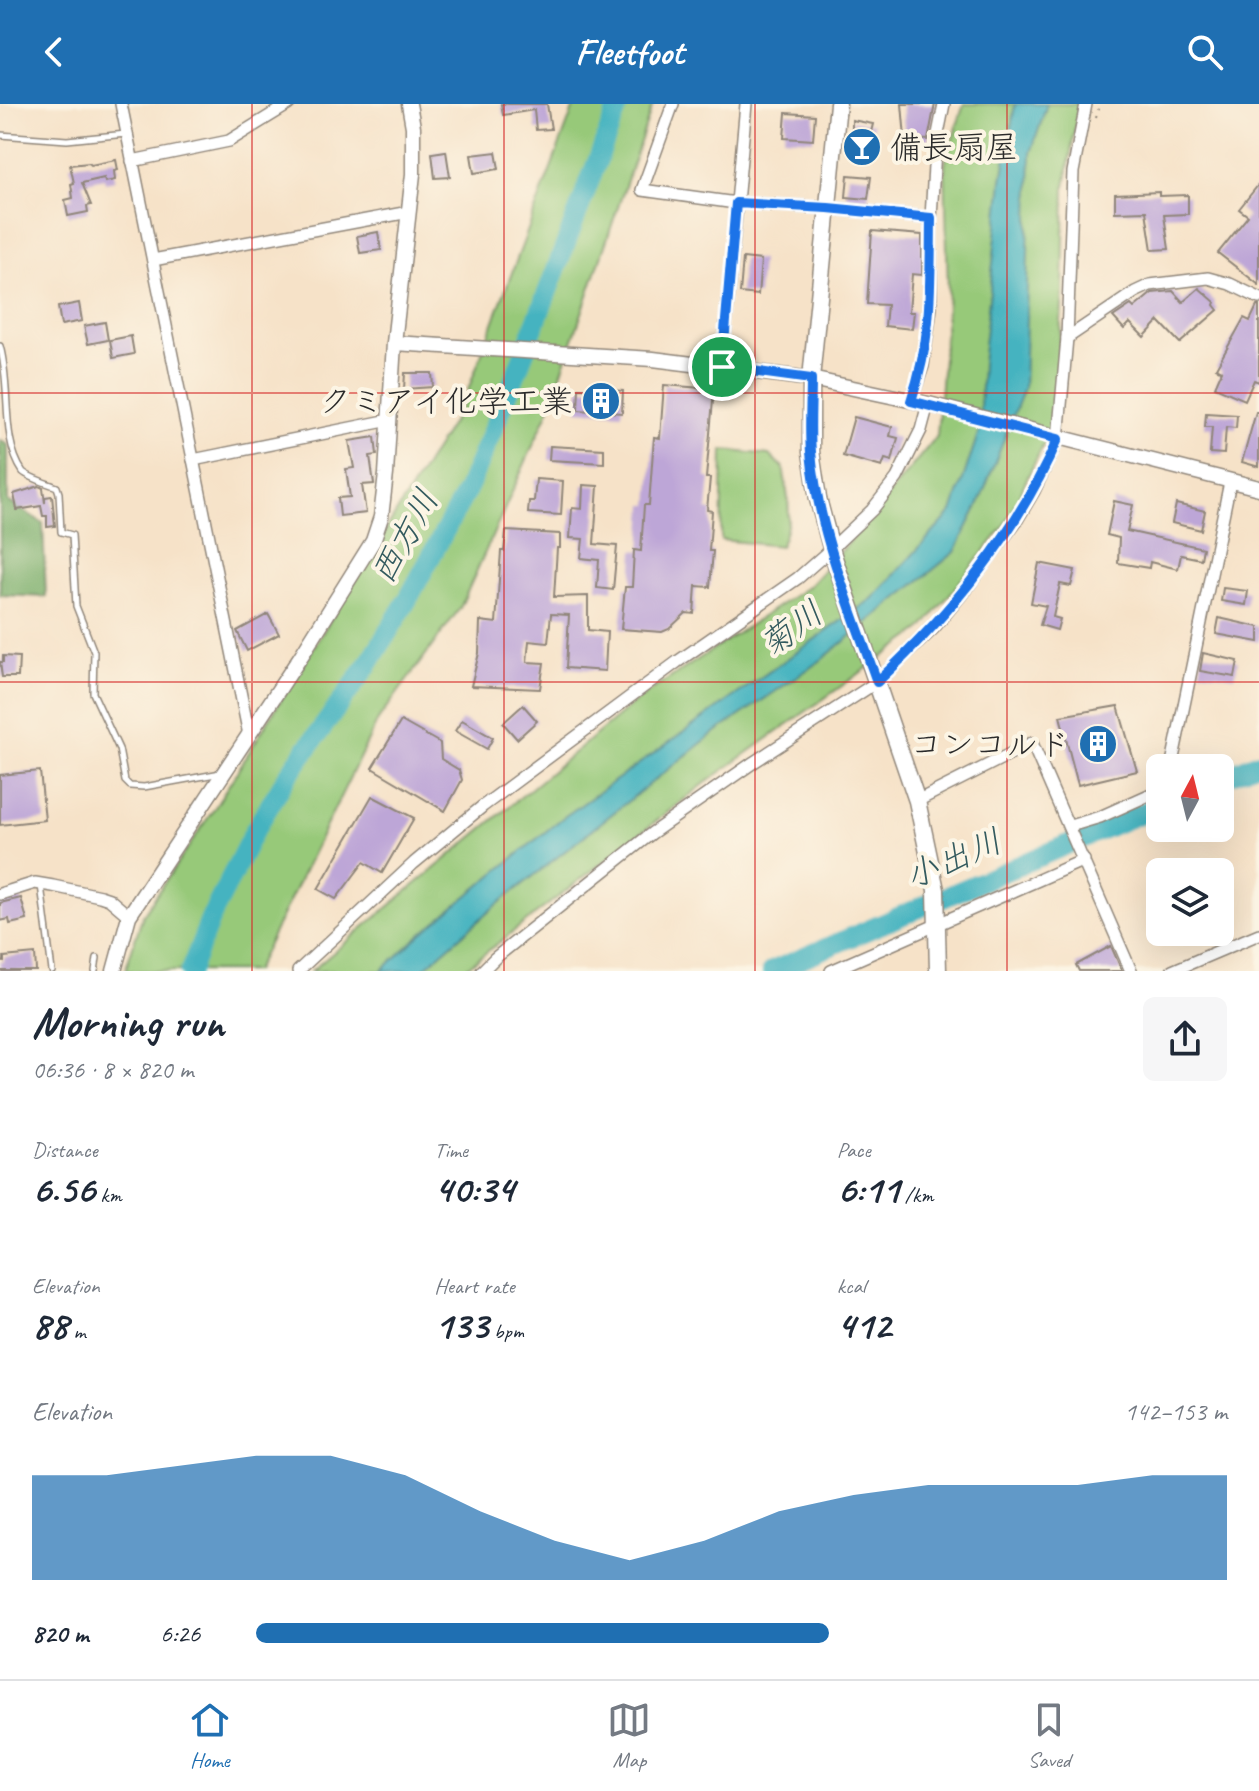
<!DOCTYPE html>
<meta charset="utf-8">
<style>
:root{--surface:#fff;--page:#f6f6f7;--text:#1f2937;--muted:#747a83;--line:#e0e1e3;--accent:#1f6fb2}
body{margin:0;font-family:Caveat,"Klee One",sans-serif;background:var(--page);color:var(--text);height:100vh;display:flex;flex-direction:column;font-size:30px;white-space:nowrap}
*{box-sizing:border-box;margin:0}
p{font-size:26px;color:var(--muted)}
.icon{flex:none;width:44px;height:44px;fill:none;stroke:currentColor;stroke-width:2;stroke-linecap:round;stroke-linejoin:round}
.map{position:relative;height:867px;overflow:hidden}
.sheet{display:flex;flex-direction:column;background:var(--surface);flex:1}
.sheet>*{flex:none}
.needle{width:52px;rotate:7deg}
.controls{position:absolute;left:1146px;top:650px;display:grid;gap:16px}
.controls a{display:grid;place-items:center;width:88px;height:88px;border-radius:12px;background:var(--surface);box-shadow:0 8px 32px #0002;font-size:40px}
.pin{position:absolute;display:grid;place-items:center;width:68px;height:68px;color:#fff;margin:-34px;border:4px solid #fff;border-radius:50%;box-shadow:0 2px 8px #0007}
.round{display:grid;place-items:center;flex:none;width:84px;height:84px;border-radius:12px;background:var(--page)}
.summary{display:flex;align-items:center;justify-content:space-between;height:136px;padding:0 32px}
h1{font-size:44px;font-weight:800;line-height:60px}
.figures{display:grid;grid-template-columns:repeat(3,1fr);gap:12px;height:136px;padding:8px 32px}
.figures div{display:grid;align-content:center}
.figures b{font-size:40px;font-weight:800}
.figures small{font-size:22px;font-weight:400}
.figures p{font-size:22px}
.chart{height:224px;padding:16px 32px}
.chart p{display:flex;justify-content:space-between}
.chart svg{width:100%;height:144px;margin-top:8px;fill:var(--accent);opacity:.7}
ul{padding:0 32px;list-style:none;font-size:26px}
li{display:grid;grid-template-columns:128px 96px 1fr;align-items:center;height:60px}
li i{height:20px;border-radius:10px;background:var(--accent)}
header{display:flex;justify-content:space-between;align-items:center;height:104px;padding:0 32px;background:var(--accent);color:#fff;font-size:36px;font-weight:800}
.tab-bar{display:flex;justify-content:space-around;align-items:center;height:112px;border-top:2px solid var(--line);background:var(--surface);font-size:22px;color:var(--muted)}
.tab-bar a{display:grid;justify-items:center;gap:4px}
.tab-bar .on{color:var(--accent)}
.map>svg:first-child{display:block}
.green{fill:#97c979;stroke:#617a52;stroke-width:2}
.forest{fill:#79ad69;stroke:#526c4a;stroke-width:2}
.water{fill:#45b3c0;stroke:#386f76;stroke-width:2}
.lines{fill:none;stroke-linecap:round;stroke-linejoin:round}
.river{stroke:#45b3c0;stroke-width:20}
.building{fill:#bda6d7}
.service-casing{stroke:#90867a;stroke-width:8}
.minor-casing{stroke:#90867a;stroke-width:14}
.tertiary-casing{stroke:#90867a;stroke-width:17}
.primary-casing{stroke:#90867a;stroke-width:19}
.path{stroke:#90867a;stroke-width:2;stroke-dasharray:2 6;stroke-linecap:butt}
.service{stroke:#fff;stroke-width:5}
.minor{stroke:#fff;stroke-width:11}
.tertiary{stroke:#fff;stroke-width:14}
.primary{stroke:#fff;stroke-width:16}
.route-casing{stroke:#fff;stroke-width:16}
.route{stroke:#1a73e8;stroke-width:10}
.grid{fill:none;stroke:#d62828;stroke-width:2;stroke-opacity:0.55}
.labels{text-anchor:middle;stroke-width:8;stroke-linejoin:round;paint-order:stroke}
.poi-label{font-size:32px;fill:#2b2b2b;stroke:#fcf5e5;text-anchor:end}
.water-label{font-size:34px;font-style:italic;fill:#345b5f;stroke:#fcf5e5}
</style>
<header><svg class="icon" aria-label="back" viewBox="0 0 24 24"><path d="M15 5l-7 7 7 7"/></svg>Fleetfoot<svg class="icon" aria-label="search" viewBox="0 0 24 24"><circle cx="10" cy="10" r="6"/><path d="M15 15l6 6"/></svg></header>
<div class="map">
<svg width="1259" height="867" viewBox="0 0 1259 867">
<rect width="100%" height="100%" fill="#fcf5e5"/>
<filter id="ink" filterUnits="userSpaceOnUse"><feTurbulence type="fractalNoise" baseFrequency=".0125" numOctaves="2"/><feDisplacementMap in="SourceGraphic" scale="16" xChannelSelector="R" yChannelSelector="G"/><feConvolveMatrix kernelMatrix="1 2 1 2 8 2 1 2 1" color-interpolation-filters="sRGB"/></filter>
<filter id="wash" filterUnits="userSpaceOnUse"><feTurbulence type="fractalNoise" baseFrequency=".006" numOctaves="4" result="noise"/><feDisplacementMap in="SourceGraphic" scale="32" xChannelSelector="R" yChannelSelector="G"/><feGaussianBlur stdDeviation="1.8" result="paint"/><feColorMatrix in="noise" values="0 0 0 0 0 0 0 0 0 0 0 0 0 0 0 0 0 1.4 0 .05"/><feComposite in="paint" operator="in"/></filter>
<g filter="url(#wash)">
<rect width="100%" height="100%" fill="#f6e2c8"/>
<!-- green -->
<g class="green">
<path d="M575,0H653L549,306L460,504L378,616L255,867H125L143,811L214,705L462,302Z"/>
<path d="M964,0H1079L1065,83L1063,187L1054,318L1005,421L922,525L708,677L462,867H311L640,594L810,481L846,442L937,332L948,189L945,59Z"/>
<path d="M723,346L769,351L783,363C788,393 794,414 780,442L721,436Z"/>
</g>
<!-- forest -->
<path class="forest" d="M0,336L8,341V397L43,419L46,493L0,491Z"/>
<!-- water -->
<path class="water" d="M1015,0H1047L1031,49L1024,284L978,402L955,448L820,557L713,630L493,804L421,867H381L422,829L561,715L873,494L952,408L979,327L982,260L1002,76Z"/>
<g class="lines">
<!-- river -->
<g class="river">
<path d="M1220,675L1259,658"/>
<path d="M190,867L211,813L253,729L288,671L368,561L408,495L468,384L515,273L619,0"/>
<path d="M772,867L1160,701"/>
</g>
</g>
<g id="blocks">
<!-- building -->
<g class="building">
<path d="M501,0H547L551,25L536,26L534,6L503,11Z"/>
<path d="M902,0H935L928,36L905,34Z"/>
<path d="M786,9L815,11L813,36L784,34Z"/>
<path d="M852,16L873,20L869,36H872L871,51L852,50Z"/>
<path d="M446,47L450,73L435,74L432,49Z"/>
<path d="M496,48L499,65L474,69L471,51Z"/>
<path d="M116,56L118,66L114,67L115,76L105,78L104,74L82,79L91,101L87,102L88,108L68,112L65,96L73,94L71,80L74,79L70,61L89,59L91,61Z"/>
<path d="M848,71L871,73L868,95L846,93Z"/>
<path d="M1259,80V181L1218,149L1248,112L1239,105Z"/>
<path d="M1159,88V92L1188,91V110L1164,111L1169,145L1152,146L1146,107L1115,108V90Z"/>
<path d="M872,127L922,131V171L912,170L909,208H914L912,225L885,222L887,201L867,200Z"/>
<path d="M378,128L381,146L360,149L357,132Z"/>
<path d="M743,154L761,156L758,191L740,189Z"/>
<path d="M1199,184L1215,198L1214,201L1218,206L1180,239L1159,217L1144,233L1130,219L1124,225L1113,213L1131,201L1134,204L1152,189L1173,187L1183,198Z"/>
<path d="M79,199L82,217L61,221L58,203Z"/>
<path d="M1257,202H1259V278L1254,276L1245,296L1215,283L1222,267L1216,264L1244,214L1250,217Z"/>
<path d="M105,218L108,236L88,240L84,222Z"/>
<path d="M131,232L134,250L113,254L110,236Z"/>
<path d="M405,269H432L433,283L404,285Z"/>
<path d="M664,281L714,285L706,374H710L707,406L712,407L709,447H713L710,483L696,482L694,510L686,509L669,525L662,528L621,525L625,483H632L634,446L641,447L644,401H649L654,333L660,334Z"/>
<path d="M579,284L623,287L622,309L578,306Z"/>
<path d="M1256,308H1259V363L1242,358Z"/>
<path d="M1206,309L1237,311L1236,324L1226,323L1224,350L1210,349L1212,323H1205Z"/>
<path d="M854,313L892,323L890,332L898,334L892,357L885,355L882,363L843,352Z"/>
<path d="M375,333L377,351L370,352L374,380L362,381L366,409L340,412L338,394L350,393L346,365L354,364L349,337Z"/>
<path d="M550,342L604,345V359L549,356Z"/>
<path d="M536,375L563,377L561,411L528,409L529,397H534Z"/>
<path d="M583,381L598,382L594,440L617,442L613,486L597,484L599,456L581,454L583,435L570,434L572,404L582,405Z"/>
<path d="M39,382L43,384L45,399V393L52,392L55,422L47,423V412H43L41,402L17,406L14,390Z"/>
<path d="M1114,397L1133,401L1127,427L1203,444L1201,455L1181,451L1178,465L1150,458L1149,464L1118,459L1119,434L1107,431Z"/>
<path d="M1176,400L1205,407L1201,426L1172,419Z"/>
<path d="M506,427L560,430V444H557L554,493L588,492V526L607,528L605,567L566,564L569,511L551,510L548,539L529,537L527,558L544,559L540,585L471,582L479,549L480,517L496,519L501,447H504Z"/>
<path d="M1039,459L1075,466L1071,482L1060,480L1053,513L1060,515L1057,526L1040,521L1046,502L1031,499Z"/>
<path d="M1223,484L1248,487L1246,501L1221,497Z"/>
<path d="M268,510L279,530L247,547L237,527Z"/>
<path d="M1219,514L1259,523V538L1216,530Z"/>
<path d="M1203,549L1238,557L1235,573L1200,567Z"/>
<path d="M3,552L19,553L18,573H2L0,558H3Z"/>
<path d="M523,601L537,617L517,635L503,619Z"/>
<path d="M1118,602L1137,667L1078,681L1060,612Z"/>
<path d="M462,616L493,634L487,645L455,627Z"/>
<path d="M401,617L440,639L441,655L459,666L462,676L445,707L372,664Z"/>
<path d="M40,667L45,716L0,721V671Z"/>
<path d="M372,692L414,714L382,769L364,758L336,795L318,785Z"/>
<path d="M21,794L27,816L10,820L9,815L0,817V799Z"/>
<path d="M1111,842L1122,867H1079L1076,861Z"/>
<path d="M35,850L36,867H0V857L4,858V853Z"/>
</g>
</g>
</g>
<g filter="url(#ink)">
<use href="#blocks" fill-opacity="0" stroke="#90867a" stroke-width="2"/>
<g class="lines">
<!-- service casing -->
<g class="service-casing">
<g id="service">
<path d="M0,31L67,36L126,30"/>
<path d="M0,242C12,285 0,334 23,368C30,374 47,379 57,383L59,389L61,428L72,431L76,502L94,548L93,589L119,645L125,677L130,682L144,683L221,669"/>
<path d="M41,781L52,867"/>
<path d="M95,867L97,854"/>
</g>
</g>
<!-- minor casing -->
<g class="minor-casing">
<g id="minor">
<path d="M121,0L249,631"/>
<path d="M673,0L642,86L736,99L828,104L931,114"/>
<path d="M132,57L229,37L289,0"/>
<path d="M153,156L409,108"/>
<path d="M1067,234L1135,188L1150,181L1208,174L1230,180L1259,194"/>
<path d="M722,263L746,0"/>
<path d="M911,297L923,262L931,204V114L935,45L944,0"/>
<path d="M193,356L390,316"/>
<path d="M1171,664L1230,378"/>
<path d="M917,697L1032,639L1131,867"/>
<path d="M1070,722L1100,713L1160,686"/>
<path d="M0,790L35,779L53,782L100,792L109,795L129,812"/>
<path d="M298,867L414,759L483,702L677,558L798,474L831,445L872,406L897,374L921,326L928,300"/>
<path d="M482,867L495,854L652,729L754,658L877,578L933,525L966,485L1017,416L1034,387L1058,335L1067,234L1073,68L1086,0"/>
<path d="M831,867L1084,756"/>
<path d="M1172,867L1259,830"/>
</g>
</g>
<!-- tertiary casing -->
<g class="tertiary-casing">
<g id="tertiary">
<path d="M394,239L653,255L811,275L928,300L1259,384"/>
<path d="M114,867L129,812L301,552L373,437L381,413L386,370L394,239L413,70V23L409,0"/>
</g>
</g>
<!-- primary casing -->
<g class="primary-casing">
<path id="primary" d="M838,0L811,275V348L818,395L833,451L917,697L936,786L938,867"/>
</g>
<!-- path -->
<path class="path" d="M1096,14L1100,0"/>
<!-- service -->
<use href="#service" class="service"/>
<!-- minor -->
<use href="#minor" class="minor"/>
<!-- tertiary -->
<use href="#tertiary" class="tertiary"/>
<!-- primary -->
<use href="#primary" class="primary"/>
</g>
</g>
<g class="lines" filter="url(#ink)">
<!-- route casing -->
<g class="route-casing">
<path id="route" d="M736,99L828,104L931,114C930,182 933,232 911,297L1058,335C1016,430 952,508 877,578C851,504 818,427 811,348C809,324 811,299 811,275L722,263Z"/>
</g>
<!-- route -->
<use href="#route" class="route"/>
</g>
<!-- grid -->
<path class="grid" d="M252,0V867M504,0V867M755,0V867M1007,0V867M0,289H1259M0,578H1259"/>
<!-- icons -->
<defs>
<g id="bar-disc" transform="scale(2)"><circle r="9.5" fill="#1f6fb2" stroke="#fcf5e5"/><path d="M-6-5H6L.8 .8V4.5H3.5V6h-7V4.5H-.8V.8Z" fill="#fff"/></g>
<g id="building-disc" transform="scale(2)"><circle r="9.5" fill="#1f6fb2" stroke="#fcf5e5"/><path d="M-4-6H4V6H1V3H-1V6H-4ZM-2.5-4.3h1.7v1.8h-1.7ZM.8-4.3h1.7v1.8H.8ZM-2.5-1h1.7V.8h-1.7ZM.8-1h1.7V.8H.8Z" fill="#fff"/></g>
</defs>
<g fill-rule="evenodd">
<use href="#bar-disc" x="862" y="43"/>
<use href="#building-disc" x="601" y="297"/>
<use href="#building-disc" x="1098" y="640"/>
</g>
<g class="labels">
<!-- poi labels -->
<g class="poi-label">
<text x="890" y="54" text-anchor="start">備長扇屋</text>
<text x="573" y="308">クミアイ化学工業</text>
<text x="1070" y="651">コンコルド</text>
</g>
<!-- water labels -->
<g class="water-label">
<text transform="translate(404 432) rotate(-61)" y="12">西方川</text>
<text transform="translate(791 524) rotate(-36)" y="12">菊川</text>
<text transform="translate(953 754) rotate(-23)" y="12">小出川</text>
</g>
</g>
</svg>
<div class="controls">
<a><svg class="needle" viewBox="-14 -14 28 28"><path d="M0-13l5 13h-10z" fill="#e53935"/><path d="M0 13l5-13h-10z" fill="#747a83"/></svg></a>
<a><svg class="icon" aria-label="layers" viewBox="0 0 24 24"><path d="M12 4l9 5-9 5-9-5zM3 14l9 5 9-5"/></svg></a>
</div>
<div class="pin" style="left:722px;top:263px;background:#1e9e55"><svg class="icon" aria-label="arrive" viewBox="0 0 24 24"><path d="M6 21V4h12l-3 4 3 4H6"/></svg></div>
</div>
<section class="sheet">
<div class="summary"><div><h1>Morning run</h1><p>06:36 · 8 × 820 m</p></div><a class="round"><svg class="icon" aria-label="share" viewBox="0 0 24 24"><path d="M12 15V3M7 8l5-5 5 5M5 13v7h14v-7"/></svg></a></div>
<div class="figures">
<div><p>Distance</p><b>6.56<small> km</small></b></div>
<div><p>Time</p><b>40:34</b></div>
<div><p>Pace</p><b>6:11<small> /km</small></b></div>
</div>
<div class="figures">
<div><p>Elevation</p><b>88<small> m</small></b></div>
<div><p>Heart rate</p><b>133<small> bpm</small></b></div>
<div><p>kcal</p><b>412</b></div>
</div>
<div class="chart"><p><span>Elevation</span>142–153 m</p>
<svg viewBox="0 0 160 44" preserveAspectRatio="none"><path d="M0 44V12L10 12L20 9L30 6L40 6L50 12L60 23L70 32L80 38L90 32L100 23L110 18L120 15L130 15L140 15L150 12L160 12V44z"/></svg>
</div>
<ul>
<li><b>820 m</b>6:26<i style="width:59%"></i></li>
</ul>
</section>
<nav class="tab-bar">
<a class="on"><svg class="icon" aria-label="home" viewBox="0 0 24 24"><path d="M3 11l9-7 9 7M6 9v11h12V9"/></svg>Home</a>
<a><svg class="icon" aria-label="map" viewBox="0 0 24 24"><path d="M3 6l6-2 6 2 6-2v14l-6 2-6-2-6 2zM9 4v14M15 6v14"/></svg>Map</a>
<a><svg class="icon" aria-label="saved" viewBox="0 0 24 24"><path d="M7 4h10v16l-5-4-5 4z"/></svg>Saved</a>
</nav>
